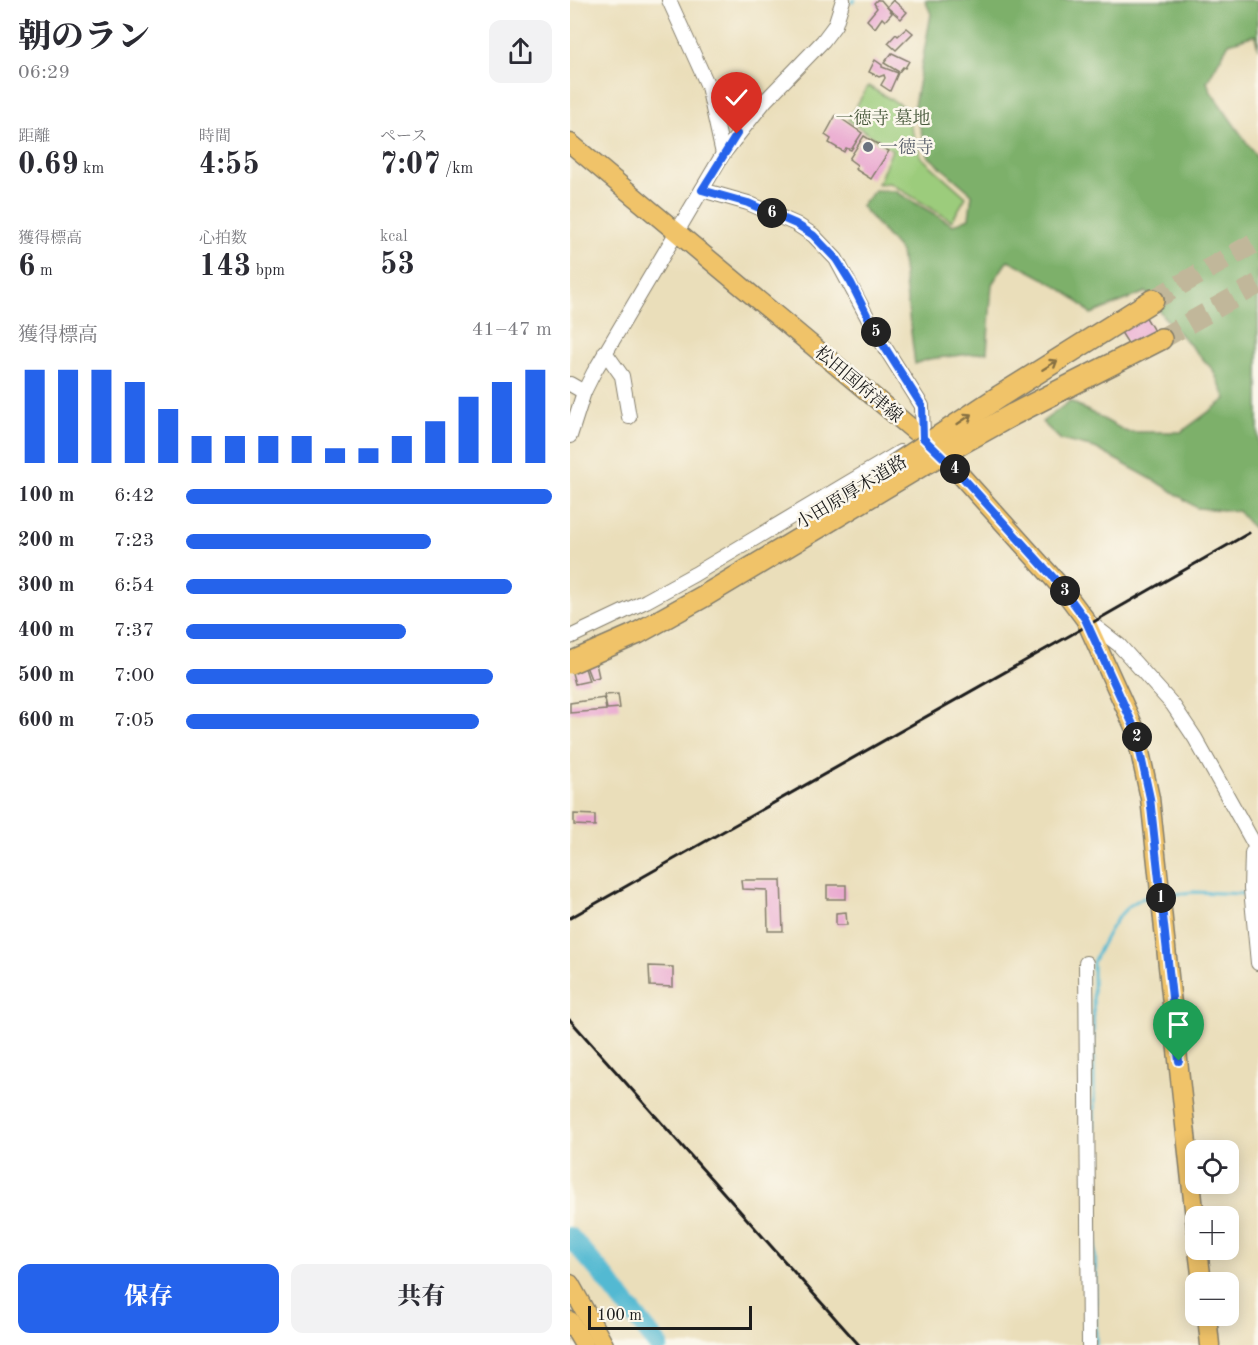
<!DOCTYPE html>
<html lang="ja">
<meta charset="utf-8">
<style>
:root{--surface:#fff;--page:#f2f2f3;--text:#2b2b33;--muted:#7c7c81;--accent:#2563eb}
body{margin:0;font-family:"Old Standard TT","Noto Serif JP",serif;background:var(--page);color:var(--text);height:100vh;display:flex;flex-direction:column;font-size:22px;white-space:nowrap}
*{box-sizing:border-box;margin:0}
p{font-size:20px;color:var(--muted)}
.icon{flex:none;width:33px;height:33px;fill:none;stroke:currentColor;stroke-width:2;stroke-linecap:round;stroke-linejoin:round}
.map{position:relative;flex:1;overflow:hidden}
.details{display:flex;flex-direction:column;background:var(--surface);width:570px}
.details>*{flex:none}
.buttons{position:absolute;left:615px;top:1140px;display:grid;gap:12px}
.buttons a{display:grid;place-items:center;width:54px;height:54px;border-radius:12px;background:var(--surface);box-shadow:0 3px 15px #0003;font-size:30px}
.scale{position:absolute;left:18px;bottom:15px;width:164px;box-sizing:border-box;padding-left:6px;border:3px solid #1c1c1c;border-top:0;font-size:16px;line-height:21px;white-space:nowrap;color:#1c1c1c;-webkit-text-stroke:4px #fbf7ec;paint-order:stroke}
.pin{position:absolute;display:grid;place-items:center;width:51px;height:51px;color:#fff;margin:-62px -26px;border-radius:50% 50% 50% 0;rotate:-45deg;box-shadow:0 0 6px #0007}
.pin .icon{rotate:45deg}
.km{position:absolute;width:30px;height:30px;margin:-15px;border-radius:50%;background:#222;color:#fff;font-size:16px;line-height:30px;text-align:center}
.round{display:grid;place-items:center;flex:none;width:63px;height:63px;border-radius:12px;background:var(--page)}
.overview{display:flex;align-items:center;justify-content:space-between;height:102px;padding:0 18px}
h1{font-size:33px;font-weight:800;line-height:45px}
.metrics{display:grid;grid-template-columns:repeat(3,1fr);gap:9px;height:102px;padding:6px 18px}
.metrics div{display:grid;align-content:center}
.metrics b{font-size:30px;font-weight:800}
.metrics small{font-size:16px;font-weight:400}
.metrics p{font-size:16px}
.chart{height:168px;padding:12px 18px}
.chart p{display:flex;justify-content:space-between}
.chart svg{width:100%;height:108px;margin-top:6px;stroke:var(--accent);stroke-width:6}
.cta{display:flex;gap:12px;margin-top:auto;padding:12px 18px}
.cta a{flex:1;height:69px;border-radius:12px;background:var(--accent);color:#fff;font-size:24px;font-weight:800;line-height:69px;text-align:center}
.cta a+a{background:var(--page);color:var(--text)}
ul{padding:0 18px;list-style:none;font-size:20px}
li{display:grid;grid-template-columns:96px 72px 1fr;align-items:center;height:45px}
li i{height:15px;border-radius:8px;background:var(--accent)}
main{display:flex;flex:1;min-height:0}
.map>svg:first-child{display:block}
.green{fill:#9ccc7b;stroke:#5c744c;stroke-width:1.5}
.forest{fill:#7db06b;stroke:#4c6644;stroke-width:1.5}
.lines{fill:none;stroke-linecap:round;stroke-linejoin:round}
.stream{stroke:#53b9d2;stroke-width:3}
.river{stroke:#53b9d2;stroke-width:20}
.building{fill:#e8a1cd}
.highway-tunnel{stroke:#c1b79a;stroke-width:21;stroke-dasharray:21 10;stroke-linecap:butt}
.minor-casing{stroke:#837d6b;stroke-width:16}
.major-casing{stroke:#837d6b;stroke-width:21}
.highway-casing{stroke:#837d6b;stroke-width:24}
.minor{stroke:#fff;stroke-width:14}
.major{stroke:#f0c369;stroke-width:18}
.highway{stroke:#f0c369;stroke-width:21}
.rail{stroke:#1c1c1c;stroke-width:3}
.highway-bridge-casing{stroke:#837d6b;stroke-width:24;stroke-linecap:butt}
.highway-bridge{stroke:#f0c369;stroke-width:21}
.oneway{stroke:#867042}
.route-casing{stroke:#fff;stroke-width:12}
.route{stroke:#2563eb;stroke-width:8}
.worship-dot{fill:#6b7280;stroke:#fbf7ec;stroke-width:2}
.labels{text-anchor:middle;stroke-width:5;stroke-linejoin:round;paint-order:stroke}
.park-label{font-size:18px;fill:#495a3d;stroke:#fbf7ec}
.worship-label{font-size:18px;fill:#5b616d;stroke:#fbf7ec;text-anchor:start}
.street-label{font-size:18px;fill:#1c1c1c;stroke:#fbf7ec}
</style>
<main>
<section class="details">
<div class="overview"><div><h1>朝のラン</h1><p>06:29</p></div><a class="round"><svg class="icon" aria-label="share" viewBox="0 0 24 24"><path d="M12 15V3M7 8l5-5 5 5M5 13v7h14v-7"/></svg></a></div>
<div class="metrics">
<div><p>距離</p><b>0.69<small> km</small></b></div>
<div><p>時間</p><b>4:55</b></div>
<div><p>ペース</p><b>7:07<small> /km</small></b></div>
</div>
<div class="metrics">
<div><p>獲得標高</p><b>6<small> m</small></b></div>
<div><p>心拍数</p><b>143<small> bpm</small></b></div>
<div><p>kcal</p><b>53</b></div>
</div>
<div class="chart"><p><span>獲得標高</span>41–47 m</p>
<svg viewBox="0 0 160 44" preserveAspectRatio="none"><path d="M5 44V6M15 44V6M25 44V6M35 44V11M45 44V22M55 44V33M65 44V33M75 44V33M85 44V33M95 44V38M105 44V38M115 44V33M125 44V27M135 44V17M145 44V11M155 44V6"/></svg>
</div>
<ul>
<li><b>100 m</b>6:42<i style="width:100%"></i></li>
<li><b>200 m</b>7:23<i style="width:67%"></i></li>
<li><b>300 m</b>6:54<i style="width:89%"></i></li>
<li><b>400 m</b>7:37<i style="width:60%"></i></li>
<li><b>500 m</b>7:00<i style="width:84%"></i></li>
<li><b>600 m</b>7:05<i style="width:80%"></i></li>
</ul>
<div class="cta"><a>保存</a><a>共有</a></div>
</section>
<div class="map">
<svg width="688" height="1345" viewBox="0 0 688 1345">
<rect width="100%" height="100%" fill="#fbf7ec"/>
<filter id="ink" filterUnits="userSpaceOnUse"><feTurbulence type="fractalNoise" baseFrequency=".0167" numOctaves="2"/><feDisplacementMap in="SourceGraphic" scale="12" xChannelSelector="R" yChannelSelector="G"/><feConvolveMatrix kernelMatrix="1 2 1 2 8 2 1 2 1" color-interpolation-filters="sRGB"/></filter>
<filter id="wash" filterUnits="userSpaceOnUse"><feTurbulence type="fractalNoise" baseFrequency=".008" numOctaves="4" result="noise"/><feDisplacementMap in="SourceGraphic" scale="24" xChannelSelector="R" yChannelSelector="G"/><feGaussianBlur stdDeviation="1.35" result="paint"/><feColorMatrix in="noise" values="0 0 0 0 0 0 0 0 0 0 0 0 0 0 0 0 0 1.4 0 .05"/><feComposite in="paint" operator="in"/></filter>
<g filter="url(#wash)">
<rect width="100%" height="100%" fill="#eadeba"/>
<!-- green -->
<path class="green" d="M298,86L334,107L351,157L396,197L382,221L320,183L308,184L322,150L278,120Z"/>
<!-- forest -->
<path class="forest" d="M355,0H688V49L685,35L659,43L637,82L641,92L687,157L688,164V534L668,511L627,508L594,486L525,448L491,440L472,422L500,401L557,432H611L656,399L643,370L593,316L576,292L521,314C496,288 470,276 438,260L422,284L417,352L359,359L345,364L331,252L291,206L305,190L325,191L383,225L399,218L402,194L358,156L344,106L361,14Z"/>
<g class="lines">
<!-- stream -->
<g class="stream">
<path d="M282,2L285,0"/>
<path d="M597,895L623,892L677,894"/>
<path d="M526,1345L523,962C537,936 550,899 584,896"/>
</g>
<!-- river -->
<path class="river" d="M0,1237L33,1275L88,1345"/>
</g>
<g id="blocks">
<!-- building -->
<g class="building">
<path d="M307,0H311L322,13L315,21L312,18L305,28L297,20L307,8L304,3Z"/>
<path d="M323,0L337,12L331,19L317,7Z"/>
<path d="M337,28L343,33L326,50L318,43L326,34L328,36Z"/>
<path d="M322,53L339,61L335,68L333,67L329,72L314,63Z"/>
<path d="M305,60L312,65V67L328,73L320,91L311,85L315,78L314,75L309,77L299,72Z"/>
<path d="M266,115L292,133L281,150L276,148L274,152L259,143L261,139L255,135Z"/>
<path d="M294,136L319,151L301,179L285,169L287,165L279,159Z"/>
<path d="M574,314L584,331L559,345L549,329Z"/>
<path d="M26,663L29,677L21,679L16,666Z"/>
<path d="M15,668L19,681L5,684L2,673Z"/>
<path d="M48,694L50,708L37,709L34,695Z"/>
<path d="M34,698L36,710L0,713V703Z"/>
<path d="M4,814L25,815V826L4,825Z"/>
<path d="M171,880H211L213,931H198L197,890L172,889Z"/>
<rect x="257" y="885" width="19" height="14"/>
<path d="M276,912L277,925H266V913Z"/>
<path d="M79,966L103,967V987L80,986Z"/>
</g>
</g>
</g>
<g filter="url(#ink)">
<use href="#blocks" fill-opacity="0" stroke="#837d6b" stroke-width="1.5"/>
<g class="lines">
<!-- highway-tunnel -->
<g class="highway-tunnel">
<path d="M583,300L688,241"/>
<path d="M591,339L688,284"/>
</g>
<!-- minor casing -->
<g class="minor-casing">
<g id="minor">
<path d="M99,0L138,86L153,154"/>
<path d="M132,190L178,203L226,224L243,235L266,259L307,335L352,406L353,438L349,440"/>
<path d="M35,352L52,376L59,417"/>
<path d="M0,384L14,392"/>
<path d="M0,436L14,392L24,372L153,154L195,101L253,41L265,25L273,0"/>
<path d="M518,621L549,645L603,705L625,738L688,851"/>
<path d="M0,637L76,601L125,574L330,452"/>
<path d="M688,852L682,853L681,889L688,963"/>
<path d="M516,963L519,1345"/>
</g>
</g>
<!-- major casing -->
<g class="major-casing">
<g id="major">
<path d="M0,143L353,438L386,470L491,587L515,619L565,729L580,798L626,1228"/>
<path d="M628,1250L632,1282"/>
<path d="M0,1284L34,1345"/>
<path d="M637,1316L640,1345"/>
<path d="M0,1321L14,1345"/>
</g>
</g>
<!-- highway casing -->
<g class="highway-casing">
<g id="highway">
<path d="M430,396L583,300"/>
<path d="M442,415L591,339"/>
</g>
</g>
<!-- minor -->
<use href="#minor" class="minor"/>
<!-- major -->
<use href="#major" class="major"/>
<!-- highway -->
<use href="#highway" class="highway"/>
<!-- rail -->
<g class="rail">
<path d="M0,918L506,632L679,533"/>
<path d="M0,1020L289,1345"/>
</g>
<!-- highway-bridge casing -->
<g class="highway-bridge-casing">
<g id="highway-bridge">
<path d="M324,466L430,396"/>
<path d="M0,663L66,634L136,595L354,464L442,415"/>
</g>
</g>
<!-- highway-bridge -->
<use href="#highway-bridge" class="highway-bridge"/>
</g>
<!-- one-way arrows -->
<defs><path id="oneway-shaft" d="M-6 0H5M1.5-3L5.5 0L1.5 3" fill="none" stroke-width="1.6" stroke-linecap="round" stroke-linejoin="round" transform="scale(1.5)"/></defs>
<g class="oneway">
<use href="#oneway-shaft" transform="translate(480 365) rotate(-32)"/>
<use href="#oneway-shaft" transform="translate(395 419) rotate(-34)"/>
</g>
</g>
<g class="lines" filter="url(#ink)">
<!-- route casing -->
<g class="route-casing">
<path id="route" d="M167,134L132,190L178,203L226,224L243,235L266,259L281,283L307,335L352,406L353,438L386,470L491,586L515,619L565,729L580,798L609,1061"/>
</g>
<!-- route -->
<use href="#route" class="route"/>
</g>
<!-- markers -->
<circle class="worship-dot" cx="298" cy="147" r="6"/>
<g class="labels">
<!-- park labels -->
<g class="park-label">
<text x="313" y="124">一徳寺 墓地</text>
</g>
<!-- worship labels -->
<g class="worship-label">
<text x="310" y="153">一徳寺</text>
</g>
<!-- street labels -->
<g class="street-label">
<text transform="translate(289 384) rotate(40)" y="6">松田国府津線</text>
<text transform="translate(281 492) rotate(-31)" y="6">小田原厚木道路</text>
</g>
</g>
</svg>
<div class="buttons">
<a><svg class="icon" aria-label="locate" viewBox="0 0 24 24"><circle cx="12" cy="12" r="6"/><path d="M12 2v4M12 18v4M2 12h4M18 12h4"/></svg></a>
<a>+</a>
<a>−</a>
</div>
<div class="scale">100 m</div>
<div class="pin" style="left:609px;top:1061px;background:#1e9e55"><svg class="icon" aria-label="arrive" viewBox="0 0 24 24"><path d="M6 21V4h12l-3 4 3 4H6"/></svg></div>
<div class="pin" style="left:167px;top:134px;background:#d93025"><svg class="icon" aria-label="check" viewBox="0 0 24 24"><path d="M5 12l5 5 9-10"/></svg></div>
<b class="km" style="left:591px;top:898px">1</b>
<b class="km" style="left:567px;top:737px">2</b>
<b class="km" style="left:495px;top:591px">3</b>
<b class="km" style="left:385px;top:469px">4</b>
<b class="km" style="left:306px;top:332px">5</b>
<b class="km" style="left:202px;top:213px">6</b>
</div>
</main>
